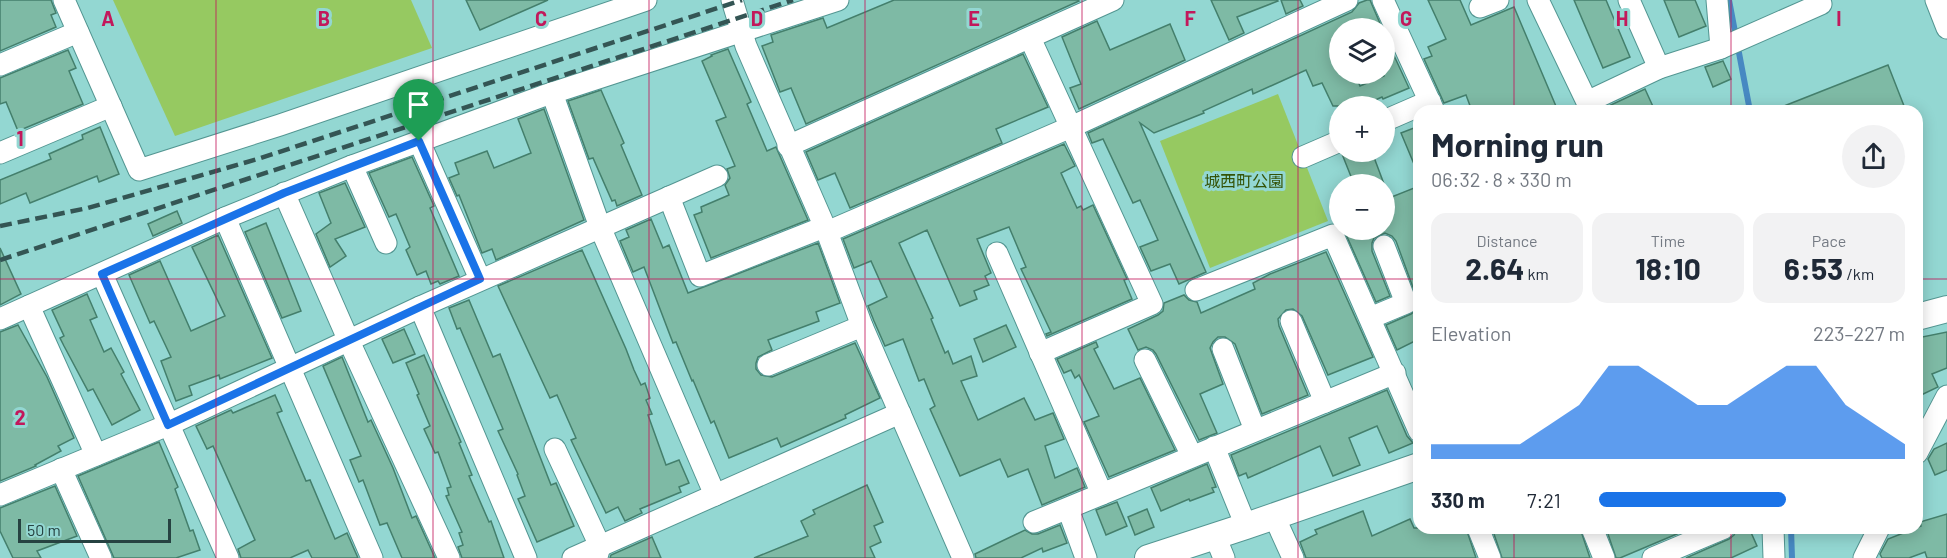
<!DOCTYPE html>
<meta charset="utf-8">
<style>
:root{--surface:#fff;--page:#f2f2f3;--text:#1f2937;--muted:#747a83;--accent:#1a73e8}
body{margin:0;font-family:Barlow,"Noto Sans JP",sans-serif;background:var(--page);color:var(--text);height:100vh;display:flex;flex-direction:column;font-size:22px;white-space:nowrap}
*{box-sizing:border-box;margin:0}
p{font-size:20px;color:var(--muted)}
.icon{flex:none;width:33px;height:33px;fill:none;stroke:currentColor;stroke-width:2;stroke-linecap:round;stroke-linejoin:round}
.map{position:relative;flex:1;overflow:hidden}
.panel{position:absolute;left:1413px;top:105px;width:510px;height:429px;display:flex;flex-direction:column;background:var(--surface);border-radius:18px;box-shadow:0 3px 15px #0003}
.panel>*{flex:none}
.tools{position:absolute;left:1329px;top:18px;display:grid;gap:12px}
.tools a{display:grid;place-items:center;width:66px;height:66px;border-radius:50%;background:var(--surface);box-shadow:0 3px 15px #0003;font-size:30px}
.scale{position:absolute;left:18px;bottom:15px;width:153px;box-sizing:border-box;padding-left:6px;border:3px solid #264241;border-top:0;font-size:16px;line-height:21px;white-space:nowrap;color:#264241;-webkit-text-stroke:4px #93d7d2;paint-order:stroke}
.pin{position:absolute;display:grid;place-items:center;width:51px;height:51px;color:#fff;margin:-62px -26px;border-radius:50% 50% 50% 0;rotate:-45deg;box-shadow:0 0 6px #0007}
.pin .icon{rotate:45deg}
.round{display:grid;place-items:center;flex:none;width:63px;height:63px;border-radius:32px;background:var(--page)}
.head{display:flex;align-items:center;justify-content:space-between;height:102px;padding:0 18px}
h1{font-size:33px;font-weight:700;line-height:45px}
.figures{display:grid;grid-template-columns:repeat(3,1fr);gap:9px;height:102px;padding:6px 18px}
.figures div{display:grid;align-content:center;border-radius:15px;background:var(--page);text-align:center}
.figures b{font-size:30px;font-weight:700}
.figures small{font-size:16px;font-weight:400}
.figures p{font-size:16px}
.chart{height:168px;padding:12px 18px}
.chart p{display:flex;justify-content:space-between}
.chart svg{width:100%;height:108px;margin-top:6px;fill:var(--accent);opacity:.7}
ul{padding:0 18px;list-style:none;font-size:20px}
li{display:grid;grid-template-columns:96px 72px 1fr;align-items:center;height:45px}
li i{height:15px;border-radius:8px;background:var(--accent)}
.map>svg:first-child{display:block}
.green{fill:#96c961}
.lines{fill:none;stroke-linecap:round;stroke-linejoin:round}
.stream{stroke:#4789c2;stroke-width:6}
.building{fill:#7ebaa5;stroke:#447f6c;stroke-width:1.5}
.minor-casing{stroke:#539692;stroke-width:23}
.tertiary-casing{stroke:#539692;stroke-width:28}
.minor{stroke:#fff;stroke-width:21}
.tertiary{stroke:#fff;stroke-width:26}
.rail{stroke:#345554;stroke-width:4.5;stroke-dasharray:12 6;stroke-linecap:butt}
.route-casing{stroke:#fff;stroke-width:12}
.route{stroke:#1a73e8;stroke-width:8}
.grid{fill:none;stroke:#c2185b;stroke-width:1.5;stroke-opacity:0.55}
.labels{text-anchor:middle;stroke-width:6;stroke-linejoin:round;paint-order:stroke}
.park-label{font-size:16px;fill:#345306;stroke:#93d7d2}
.grid-label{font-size:20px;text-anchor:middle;font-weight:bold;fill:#c2185b;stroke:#93d7d2;stroke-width:6;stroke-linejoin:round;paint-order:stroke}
</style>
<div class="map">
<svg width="1947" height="558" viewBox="0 0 1947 558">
<rect width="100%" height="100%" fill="#93d7d2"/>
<!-- green -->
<g class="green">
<path d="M113,0H411L432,48L175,136Z"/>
<path d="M1278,94L1328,221L1210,268L1160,141Z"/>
</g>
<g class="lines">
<!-- stream -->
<g class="stream">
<path d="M1729,0L1750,111"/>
<path d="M1791,528L1792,558"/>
</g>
</g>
<!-- building -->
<g class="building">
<path d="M0,0H51L56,13L51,15L56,27L0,51Z"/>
<path d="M466,0H548L480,30Z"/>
<path d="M894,0H1078L1079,1L806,124L791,88L780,92L762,46L773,42L771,35L823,18L827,28Z"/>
<path d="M1211,0H1277L1278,1L1237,17L1244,33L1229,40Z"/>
<path d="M1281,0H1300L1303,6L1286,14Z"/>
<path d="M1367,0H1370L1382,28H1340V74H1355L1360,86L1384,76V34L1409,88L1383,99L1382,97L1362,106H1333L1322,83L1313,86L1306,70L1253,94L1252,89L1203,111L1204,113L1154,133L1140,123L1206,272L1179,284L1170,264L1151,271L1140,247L1158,240L1140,200L1133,203L1103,139L1092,143L1088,133L1352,12L1359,3Z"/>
<path d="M1428,0H1460L1471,25L1514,7L1558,111H1472L1466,95L1444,103L1424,59L1432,56L1428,47L1446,39Z"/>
<path d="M1574,0H1606L1630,57L1603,68Z"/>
<path d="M1664,0H1695L1706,26L1679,37Z"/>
<path d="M1097,21L1110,50L1170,24L1185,60L1079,109L1070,88L1081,84L1062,37Z"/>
<path d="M728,49L751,102L747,104L767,151L776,147L808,220L711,258L694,215L702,212L701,207L729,195L725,185L730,178L727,169L735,166L716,121L726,117L702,61L712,56L711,55Z"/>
<path d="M68,50L76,68L69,71L83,104L18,131L6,102L0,104V78Z"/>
<path d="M1023,54L1048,107L996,129L1002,143L850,208L835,173L818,180L806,152Z"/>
<path d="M1723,61L1731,79L1713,87L1705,67Z"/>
<path d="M1888,65L1906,111H1774V110Z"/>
<path d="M1645,89L1655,111H1598Z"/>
<path d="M601,90L624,143L621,145L642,195L617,206L615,200L612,201L593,158L589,159L568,101Z"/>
<path d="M544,109L584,220L496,260L492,249L482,253L459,195L457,196L449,178L459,174L455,163L487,151L494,168L531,153L518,119Z"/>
<path d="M1419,126V176L1401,133Z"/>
<path d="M100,127L119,174L99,182L97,176L30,203L26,193L0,204V180L51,159L49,154L83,139L82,135Z"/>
<path d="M1064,144L1075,166L1061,173L1077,208L1081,206L1083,210L1093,205L1127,279L1124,280L1132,299L1047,336L1046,334L1051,332L1021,269L1026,267L1009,227L977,239L991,273L985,276L989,285L974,291L977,299L960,306L927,230L899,243L933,318L931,319L945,353L948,351L953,364L971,356L977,376L961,381L978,420L1024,398L1035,420L1053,413L1064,439L1045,446L1055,478L1077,468L1085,487L1042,505L1028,469L1008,477L1000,459L960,476L930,409L935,406L924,379L919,381L903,339L885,346L874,321L868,306L887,297L871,261L854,268L843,239Z"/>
<path d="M1347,152H1372L1384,184H1354L1342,154Z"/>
<path d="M412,157L434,206L430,208L459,276L440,284L438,281L431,284L426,271L417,275L406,250L410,247L396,214L389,217L369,173Z"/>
<path d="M345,183L365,227L335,239L346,256L330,267L316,234L331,223L319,193Z"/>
<path d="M1419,186V339L1397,350L1386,325L1411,314L1416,310L1419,304L1396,241L1392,236L1385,233L1374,238L1372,243V251L1390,296L1376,302L1344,230H1384V200Z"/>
<path d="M177,211L182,223L153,236L148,224Z"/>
<path d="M651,219L663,248L669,245L688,293L818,243L840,303L816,312L819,321L768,340L772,350L758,357L756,363V369L761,375L772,377L855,343L880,398L845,415L846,418L781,447L777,438L729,458L714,421L711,423L693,380L692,381L676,342L673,343L644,267L633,272L620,241L629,237L626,230Z"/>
<path d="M266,223L301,311L282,318L245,232Z"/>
<path d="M218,235L272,358L220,379L219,375L189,386L192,395L176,401L161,361L171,357L154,321L150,323L129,275L160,261L191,331L225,316L192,247Z"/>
<path d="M0,248L21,294L0,305Z"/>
<path d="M582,250L626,349L634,370L641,385L645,383L650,398L646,400L652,414L648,415L666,465L679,460L689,483L679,487L681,492L640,509L642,513L625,521L618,507L606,513L571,440L576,438L557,395L550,398L498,286Z"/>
<path d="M1326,252L1373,357L1328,375L1302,316L1293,309L1286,310L1278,319L1279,326L1308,395L1262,414L1235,344L1225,337H1218L1213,342L1210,348L1223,384L1200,394L1217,433L1199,440L1156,354L1153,350L1146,347L1138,350L1128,329L1158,315L1163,311L1164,303L1184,295L1189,300L1197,302L1201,313L1255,289L1253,283L1270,274Z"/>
<path d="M87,294L97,317L90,320L104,352L111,348L124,372L121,374L140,410L112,425L93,389L88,391L64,346L60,338L64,336L52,310Z"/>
<path d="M469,300L493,357L500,354L551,485L556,483L574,526L537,542L518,499L525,496L517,475L518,474L498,431L503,429L460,328L457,329L449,308Z"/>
<path d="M18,325L47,377L74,438L58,446L61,451L35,465L36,466L0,481V332Z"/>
<path d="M1006,325L1016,347L983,362L974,339Z"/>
<path d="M404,329L415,354L393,363L382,339Z"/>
<path d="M1947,332V368L1932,374L1938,387L1917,397V338Z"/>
<path d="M1096,342L1098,347L1094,349L1114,389L1140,378L1175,450L1109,477L1084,422L1099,416L1079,375L1075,378L1071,370L1064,373L1057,359Z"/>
<path d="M424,355L461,442L459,443L472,475L469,476L489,522L491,521L504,558H462L458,547L463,545L459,533L462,532L446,496L449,495L447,488L451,487L438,452L435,453L424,429L430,426L417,395L419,394L406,363Z"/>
<path d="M342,357L368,422L371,420L393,468L412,518L416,516L435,558H402L387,523L380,525L363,480L359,482L350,460L361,456L323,366Z"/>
<path d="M1387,390L1407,436L1413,443L1389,453L1377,426L1349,438L1360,465L1333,476L1320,446L1248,478L1246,473L1239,476L1231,455Z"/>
<path d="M275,395L282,411L277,413L306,481L310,480L335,539L347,533L358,558H312L308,550L290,558H241L238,549L255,540L213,446L207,449L196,426L231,410L233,413Z"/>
<path d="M159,442L178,487L175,489L190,531L193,530L200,550L176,558H114L78,476Z"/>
<path d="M1947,443V470L1935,475L1928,459L1934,449Z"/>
<path d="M1207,464L1216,487L1212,488L1214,492L1190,501L1189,499L1161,511L1151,488Z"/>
<path d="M867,485L883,522L874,526L881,542L870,547L875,558H754L808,536L801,521L815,514L813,510Z"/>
<path d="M55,486L77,536L37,551L41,558H13L0,531V508Z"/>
<path d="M1117,502L1127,526L1106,535L1096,510Z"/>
<path d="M1147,509L1154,527L1135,535L1128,517Z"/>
<path d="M1363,511L1372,536L1410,519L1414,528H1466L1476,558H1306L1300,542L1317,534L1315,530Z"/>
<path d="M1947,514V558H1927L1925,552L1909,558H1882L1880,554L1888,539L1921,526L1920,522Z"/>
<path d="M1060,525L1067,543L1043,552L1042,548L1021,558H976L975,554L1025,530L1032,534H1038Z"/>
<path d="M1492,528H1580L1590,558H1502Z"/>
<path d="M1606,528H1691L1620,558H1616Z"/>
<path d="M1737,528H1749L1757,546L1731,558H1686L1729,539L1734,535Z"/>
<path d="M652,537L661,558H610L611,555Z"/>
</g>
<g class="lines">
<!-- minor casing -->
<g class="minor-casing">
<g id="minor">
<path d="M64,0L139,170L280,125L646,0"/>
<path d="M732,0L746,46L827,232L862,326L963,558"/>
<path d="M1383,0L1434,111"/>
<path d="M1538,0L1587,102L1659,68L1721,48L1821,4L1819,0"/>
<path d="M1629,0L1659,68"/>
<path d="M1717,0L1721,48"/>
<path d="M1936,0L1947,28"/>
<path d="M1480,7L1498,0"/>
<path d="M1030,38L1152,304L1040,353"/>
<path d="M0,65L78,32"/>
<path d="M552,93L600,227L715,495"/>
<path d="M1384,121L1430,101"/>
<path d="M419,141L480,279"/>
<path d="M788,146L1113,0"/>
<path d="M0,153L111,106"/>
<path d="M1303,157L1340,141"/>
<path d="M352,166L386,243"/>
<path d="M284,193L348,339L449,558"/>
<path d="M669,197L700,276L824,227"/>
<path d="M225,218L372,558"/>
<path d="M827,232L1071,127L1347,0"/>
<path d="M997,253L1102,494L1395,373"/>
<path d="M102,274L228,558"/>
<path d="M1196,290L1333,235L1419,431"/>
<path d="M29,306L96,455"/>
<path d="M1370,318L1406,303L1384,246"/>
<path d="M0,319L225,218L352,166L543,96L838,0"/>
<path d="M1291,321L1325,402"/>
<path d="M1223,349L1255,430"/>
<path d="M1145,360L1192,456"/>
<path d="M768,365L862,326"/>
<path d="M1214,447L1246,526"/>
<path d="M555,449L600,546L597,557"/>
<path d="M1917,453L1947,396"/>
<path d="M61,469L101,558"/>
<path d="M0,495L168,425L420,307"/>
<path d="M1068,509L1086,558"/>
<path d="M1274,516L1293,558"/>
<path d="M1034,522L1102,494"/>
<path d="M1478,528L1490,558"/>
<path d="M1592,528L1604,558"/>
<path d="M1773,528L1774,558"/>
<path d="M1215,536L1224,558"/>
<path d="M526,558L420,307L717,176"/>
<path d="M573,558L900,413"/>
<path d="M1653,558L1724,528"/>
<path d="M1864,558L1879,528"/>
</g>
</g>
<!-- tertiary casing -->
<g class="tertiary-casing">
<g id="tertiary">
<path d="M1917,317L1947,309"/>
<path d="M1148,558L1246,526L1419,466"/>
</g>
</g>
<!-- minor -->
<use href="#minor" class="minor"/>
<!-- tertiary -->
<use href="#tertiary" class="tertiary"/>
<!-- rail -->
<g class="rail">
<path d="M0,226L88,208L261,158L742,0"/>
<path d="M0,260L793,0"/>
</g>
</g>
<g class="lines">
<!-- route casing -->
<g class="route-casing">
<path id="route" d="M419,141L480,279L168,425L102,274L284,193Z"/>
</g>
<!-- route -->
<use href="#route" class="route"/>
</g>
<!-- grid -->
<path class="grid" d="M216,0V558M433,0V558M649,0V558M865,0V558M1082,0V558M1298,0V558M1514,0V111M1731,0V111M0,279H1419M1917,279H1947M1514,528V558M1731,528V558"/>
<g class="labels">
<!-- park labels -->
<g class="park-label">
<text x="1244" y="187">城西町公園</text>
</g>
</g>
<g class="grid-label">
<text x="108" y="26">A</text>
<text x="324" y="26">B</text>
<text x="541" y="26">C</text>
<text x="757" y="26">D</text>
<text x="974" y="26">E</text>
<text x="1190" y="26">F</text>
<text x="1406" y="26">G</text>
<text x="1622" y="26">H</text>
<text x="1839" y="26">I</text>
<text x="20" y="146">1</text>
<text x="20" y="425">2</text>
</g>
</svg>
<div class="tools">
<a><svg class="icon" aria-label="layers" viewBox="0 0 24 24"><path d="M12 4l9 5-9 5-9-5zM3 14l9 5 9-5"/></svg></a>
<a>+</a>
<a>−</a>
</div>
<div class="scale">50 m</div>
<div class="pin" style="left:419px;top:141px;background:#1e9e55"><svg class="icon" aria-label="arrive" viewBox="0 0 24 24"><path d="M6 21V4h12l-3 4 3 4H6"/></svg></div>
<section class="panel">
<div class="head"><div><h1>Morning run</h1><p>06:32 · 8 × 330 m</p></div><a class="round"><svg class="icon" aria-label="share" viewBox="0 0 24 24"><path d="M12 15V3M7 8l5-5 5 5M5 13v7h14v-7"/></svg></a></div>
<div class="figures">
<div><p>Distance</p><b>2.64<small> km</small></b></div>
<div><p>Time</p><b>18:10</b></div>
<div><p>Pace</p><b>6:53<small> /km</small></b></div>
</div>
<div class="chart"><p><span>Elevation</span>223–227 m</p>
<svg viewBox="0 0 160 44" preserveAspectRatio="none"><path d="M0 44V38L10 38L20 38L30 38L40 30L50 22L60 6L70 6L80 14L90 22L100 22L110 14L120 6L130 6L140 22L150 30L160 38V44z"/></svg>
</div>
<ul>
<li><b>330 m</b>7:21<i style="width:61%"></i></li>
</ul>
</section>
</div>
